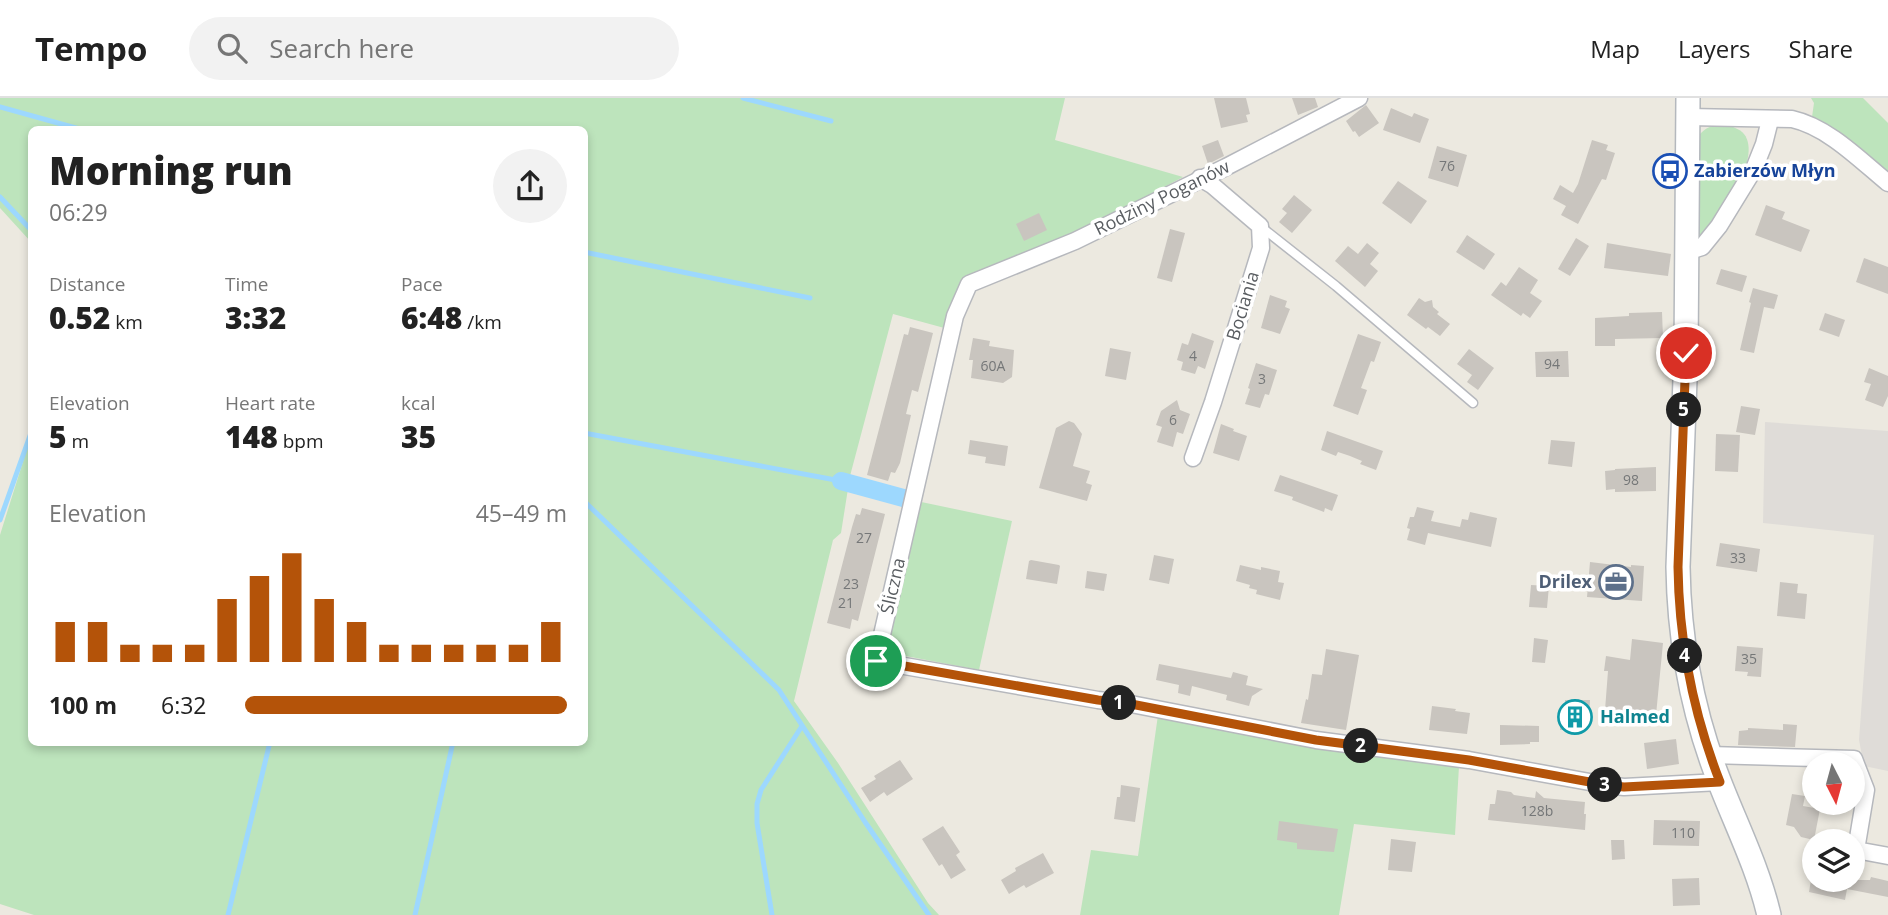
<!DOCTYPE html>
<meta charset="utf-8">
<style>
:root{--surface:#fff;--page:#f2f2f2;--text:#222;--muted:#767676;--line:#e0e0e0;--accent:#b45309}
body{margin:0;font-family:"Open Sans",sans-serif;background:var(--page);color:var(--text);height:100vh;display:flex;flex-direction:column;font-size:26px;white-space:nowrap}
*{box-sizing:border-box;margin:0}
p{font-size:23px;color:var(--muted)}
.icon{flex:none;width:38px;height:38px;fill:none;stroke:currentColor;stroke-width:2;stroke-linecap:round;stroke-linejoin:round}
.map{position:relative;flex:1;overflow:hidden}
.sheet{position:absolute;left:28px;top:28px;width:560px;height:620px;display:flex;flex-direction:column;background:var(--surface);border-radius:10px;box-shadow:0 4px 10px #0003}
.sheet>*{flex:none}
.needle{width:46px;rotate:174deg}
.controls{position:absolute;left:1802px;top:654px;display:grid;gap:14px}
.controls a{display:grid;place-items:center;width:63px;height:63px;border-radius:50%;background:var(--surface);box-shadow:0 4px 10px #0003;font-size:35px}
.pin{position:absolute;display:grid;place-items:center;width:60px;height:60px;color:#fff;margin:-30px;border:4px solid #fff;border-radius:50%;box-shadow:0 2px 7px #0007}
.km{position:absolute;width:35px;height:35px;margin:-18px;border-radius:50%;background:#222;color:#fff;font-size:19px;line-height:35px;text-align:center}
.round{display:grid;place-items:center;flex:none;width:74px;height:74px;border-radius:37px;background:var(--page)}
.overview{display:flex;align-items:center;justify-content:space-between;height:119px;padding:0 21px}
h1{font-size:38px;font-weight:800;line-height:52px}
.metrics{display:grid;grid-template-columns:repeat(3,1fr);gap:10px;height:119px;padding:7px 21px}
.metrics div{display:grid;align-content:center}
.metrics b{font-size:30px;font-weight:800}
.metrics small{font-size:19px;font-weight:400}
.metrics p{font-size:19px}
.chart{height:196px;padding:14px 21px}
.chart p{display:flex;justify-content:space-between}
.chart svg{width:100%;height:126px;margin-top:7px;stroke:var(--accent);stroke-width:6}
ul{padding:0 21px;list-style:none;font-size:23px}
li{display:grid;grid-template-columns:112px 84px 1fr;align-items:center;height:52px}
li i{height:18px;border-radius:9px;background:var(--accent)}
header{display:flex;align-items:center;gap:42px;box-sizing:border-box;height:98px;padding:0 35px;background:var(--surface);border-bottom:2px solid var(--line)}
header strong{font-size:33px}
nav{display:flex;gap:38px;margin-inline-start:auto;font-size:24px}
.search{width:490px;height:63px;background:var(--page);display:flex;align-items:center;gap:18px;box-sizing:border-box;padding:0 24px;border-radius:38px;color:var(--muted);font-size:26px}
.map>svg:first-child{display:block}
.industrial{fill:#dfdcd8}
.green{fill:#bde4bc}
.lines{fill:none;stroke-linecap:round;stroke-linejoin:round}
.stream{stroke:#9dd8fe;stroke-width:5}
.canal{stroke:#9dd8fe;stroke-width:18}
.building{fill:#c9c5bf}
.lane-casing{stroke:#b6b8bd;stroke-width:11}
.street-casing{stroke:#b6b8bd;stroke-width:19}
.secondary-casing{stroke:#b4b8bd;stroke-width:26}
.lane{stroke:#fff;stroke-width:8}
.street{stroke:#fff;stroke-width:16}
.secondary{stroke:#fff;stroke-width:23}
.route-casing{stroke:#fff;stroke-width:14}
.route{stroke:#b45309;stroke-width:9}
.labels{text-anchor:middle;stroke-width:7;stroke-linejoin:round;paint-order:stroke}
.number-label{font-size:14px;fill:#757778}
.transit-label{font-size:18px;font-weight:bold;fill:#164399;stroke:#fff;text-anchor:start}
.street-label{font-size:18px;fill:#595d61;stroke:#fff}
.service-label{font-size:18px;font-weight:bold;fill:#4e5e75;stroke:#fff;text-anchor:end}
.culture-label{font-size:18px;font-weight:bold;fill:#0d838f;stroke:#fff;text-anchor:start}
</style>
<header>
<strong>Tempo</strong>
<div class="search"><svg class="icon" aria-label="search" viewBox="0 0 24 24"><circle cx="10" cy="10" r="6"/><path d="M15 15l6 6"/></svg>Search here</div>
<nav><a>Map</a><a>Layers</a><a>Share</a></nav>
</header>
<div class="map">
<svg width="1888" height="817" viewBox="0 0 1888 817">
<rect width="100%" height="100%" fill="#ece9e0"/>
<!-- industrial -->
<path class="industrial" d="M1765,324L1888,333V673L1864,668L1859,642L1874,437L1763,425Z"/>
<!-- green -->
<g class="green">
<path d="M0,0H1065L1055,42L1183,79L1072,138L962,184L948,231L893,216L850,378L841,435L833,442L794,603L838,665L928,805L939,817H34L0,806V437L31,338L32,644H584V32H32L31,144L0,110Z"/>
<path d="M1811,0H1863L1888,25V81L1812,19L1814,5Z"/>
<path d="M1725,26C1731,28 1740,31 1744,36C1763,60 1719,123 1700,137L1697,135L1696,41C1705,29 1711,27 1725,26Z"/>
<path d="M907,401L1012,423L979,572L869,551Z"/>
<path d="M1158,617L1459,668L1455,737L1354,726L1339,817H1080L1091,752L1138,758Z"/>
</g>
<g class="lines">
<!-- stream -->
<g class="stream">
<path d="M743,0L831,23"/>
<path d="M0,9L83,32"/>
<path d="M0,99L32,133"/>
<path d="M584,154L810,200"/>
<path d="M584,335L841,383"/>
<path d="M584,403L779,592L865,724L929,817"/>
<path d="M0,422L32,332"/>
<path d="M228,817L270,644"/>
<path d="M415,817L453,644"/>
<path d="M772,817L757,725V706L761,692L802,628"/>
</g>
<!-- canal -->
<path class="canal" d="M841,383L907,401"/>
</g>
<!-- building -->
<g class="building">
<path d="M1214,0H1246L1250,16L1246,17L1248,24L1221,30Z"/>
<path d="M1292,0H1315L1318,9L1298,17Z"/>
<path d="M1366,7L1379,25L1359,39L1355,33L1353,34L1346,23Z"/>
<path d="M1391,10L1412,19L1414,15L1429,21L1420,45L1383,32Z"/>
<path d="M1218,42L1224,58L1208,66L1202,48Z"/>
<path d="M1592,42L1608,47L1606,52L1615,55L1606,82L1602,81L1578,126L1561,117L1566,108L1553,101L1560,87L1573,95L1578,86Z"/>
<path d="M1437,48L1467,57L1458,89L1428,80Z"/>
<path d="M1398,83L1427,103L1411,126L1382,105Z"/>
<path d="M1294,97L1312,112L1292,135L1279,124L1287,115L1282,111Z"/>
<path d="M1766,107L1785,114L1782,121L1810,132L1801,154L1755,137Z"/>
<path d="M1039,115L1047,132L1024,143L1016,126Z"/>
<path d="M1170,131L1185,135L1172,184L1157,180Z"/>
<path d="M1467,137L1495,156L1484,172L1456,154Z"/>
<path d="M1576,140L1589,148L1570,178L1558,171Z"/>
<path d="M1367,145L1379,155L1370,166L1378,173L1365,189L1335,163L1348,148L1358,156Z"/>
<path d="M1607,145L1671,156L1668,178L1604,170Z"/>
<path d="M1864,160L1888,169V196L1856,184Z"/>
<path d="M1519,169L1538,182L1530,195L1542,203L1530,220L1523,215L1521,218L1491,197L1501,184L1506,188Z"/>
<path d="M1721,171L1747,178L1742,194L1716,186Z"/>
<path d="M1753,190L1778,197L1774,211L1764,209L1754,255L1740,252L1751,205L1749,204Z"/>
<path d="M1270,197L1287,203L1285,209L1290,211L1280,236L1261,230Z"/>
<path d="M1419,200L1425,204L1432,202L1433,209L1439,214L1437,216L1450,226L1440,238L1428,229L1426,231L1407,217Z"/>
<path d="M1662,214L1663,240L1615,241V248H1595V220L1629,218V215Z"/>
<path d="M1825,215L1845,222L1839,239L1819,232Z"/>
<path d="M910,229L933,235L918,294L912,292L906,316L911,317L900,365L895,375L891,374L888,383L867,377L904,236L908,237Z"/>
<path d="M1192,235L1214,243L1205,271L1198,268L1195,276L1181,272L1183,264L1177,262L1182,245L1188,247Z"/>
<path d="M1358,236L1381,244L1374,264L1371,263L1361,290L1367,292L1358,317L1333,308Z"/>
<path d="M973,240L990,243L989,248L1014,252L1012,279L1003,285L971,280L973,262H969Z"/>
<path d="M1110,250L1131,254L1126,282L1105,278Z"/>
<path d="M1469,251L1494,270L1478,292L1467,284L1472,277L1457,266Z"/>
<path d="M1568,253L1569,279H1536L1535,254Z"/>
<path d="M1256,265L1277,272L1269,297L1265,296L1260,310L1245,306L1250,291L1248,290Z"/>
<path d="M1869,270L1888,278V298L1883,309L1865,302L1871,286L1864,284Z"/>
<path d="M1177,302L1180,312L1190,316L1183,336L1177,334L1173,349L1157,344L1162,329L1156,327L1161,313Z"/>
<path d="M1741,308L1760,311L1755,337L1736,334Z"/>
<path d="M1069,323L1074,325L1082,336L1073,368L1090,373L1086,385L1092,387L1087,403L1039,390L1056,330Z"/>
<path d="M1221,326L1234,331L1233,333L1247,338L1239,363L1213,355Z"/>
<path d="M1327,333L1383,353L1376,372L1360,366L1362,363L1350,358L1338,354L1336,358L1321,352Z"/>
<path d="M1716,336L1740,337L1738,374L1715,373Z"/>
<path d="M970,342L1008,348L1005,368L985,365L986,359L968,356Z"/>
<path d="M1551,342L1575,344L1572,369L1548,366Z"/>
<path d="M1656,369V393L1615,394V391L1606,392L1605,373L1615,372V371Z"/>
<path d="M1280,377L1338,397L1332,413L1325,410L1324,414L1292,402L1293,399L1274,393Z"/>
<path d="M1417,409L1434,413L1431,423L1460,429L1462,421L1468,422L1470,414L1497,420L1491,449L1428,435L1425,447L1407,442L1410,431L1407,430L1410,419H1414Z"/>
<path d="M862,410L885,416L858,523L852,521L850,531L827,525L852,429L856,416L860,417Z"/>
<path d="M1720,445L1760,451L1757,474L1716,468Z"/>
<path d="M1154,457L1174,461L1169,486L1149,482Z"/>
<path d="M1031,462L1059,467L1060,468L1057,486L1026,481L1029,463Z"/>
<path d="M1590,464L1631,469V467L1644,468L1642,503L1587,499Z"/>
<path d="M1240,467L1261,472V469L1280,473L1278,484L1284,485L1280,502L1256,496L1257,492L1249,490L1250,487L1236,483Z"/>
<path d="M1087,473L1107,476L1104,493L1085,490Z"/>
<path d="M1780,484L1798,486L1797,495L1807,496L1805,521L1777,518Z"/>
<path d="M1531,487L1549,488L1547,510L1529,509Z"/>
<path d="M1534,540L1548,542L1545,565L1532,564Z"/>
<path d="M1632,541L1663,545L1656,617L1605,612L1608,573H1604L1606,558L1630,562Z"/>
<path d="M1737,548L1763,550L1761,579L1747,578L1748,574L1735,573Z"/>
<path d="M1326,551L1359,557L1346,632L1301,625L1306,601L1308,602L1312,576L1322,577Z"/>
<path d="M1159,566L1231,580L1233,574L1248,578L1246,587L1263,591L1252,598L1249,608L1226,602L1227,597L1192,588L1190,598L1178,595L1179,587L1156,582Z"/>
<path d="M1565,602H1590L1589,621L1584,626V632H1560V613H1565Z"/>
<path d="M1432,608L1456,611L1455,613L1470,615L1467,636L1429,632Z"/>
<path d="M1783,626L1797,627L1795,649L1738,647L1739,633L1748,632V630L1783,632Z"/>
<path d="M1500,627L1539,628V644H1530V646L1500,647Z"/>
<path d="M1676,641L1679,666L1647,671L1644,645Z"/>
<path d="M900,662L913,681L887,698L884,694L870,704L861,690L876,681L874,678Z"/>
<path d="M1121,687L1140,690L1135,724L1114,721L1117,699H1120Z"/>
<path d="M1497,692L1511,694L1514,697L1535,700L1536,693L1544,700L1585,704L1584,716H1586L1585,732L1488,722L1490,706H1495Z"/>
<path d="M1792,696L1805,698L1803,708L1820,711L1814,742L1801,739L1794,729L1786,727Z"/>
<path d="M1654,722L1700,723L1699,748L1653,747Z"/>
<path d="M1279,723L1338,731L1334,754L1297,751V745L1277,742Z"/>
<path d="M943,728L960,754L956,757L966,772L951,781L942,766L939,768L922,741Z"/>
<path d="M1391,741L1416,744L1412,774L1388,772Z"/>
<path d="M1611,742H1624L1625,761L1612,762Z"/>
<path d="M1043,755L1054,775L1026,790L1024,787L1009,796L1001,782L1016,773L1015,770Z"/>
<path d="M1871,779L1888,783V799L1847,791L1845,802L1809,794L1811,782H1870Z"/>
<path d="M1699,780L1700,807L1673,808L1672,781Z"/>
</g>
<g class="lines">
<!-- lane casing -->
<g class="lane-casing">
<path id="lane" d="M1260,128L1336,188L1473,305"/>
</g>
<!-- street casing -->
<g class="street-casing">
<g id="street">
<path d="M1359,0L1226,69L1075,143L969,186L955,218L876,563L1098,602L1131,606L1316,642L1469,662L1606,687L1624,689L1720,684"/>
<path d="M1688,19L1792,21C1828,29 1860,62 1888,85"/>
<path d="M1686,154L1702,149L1719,128L1754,71L1764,46L1770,22"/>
<path d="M1193,360L1213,304L1261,150L1260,128L1212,87L1200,80"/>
<path d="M1710,657L1854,661L1866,692L1856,752L1888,758"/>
</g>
</g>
<!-- secondary casing -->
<g class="secondary-casing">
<path id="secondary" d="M1688,0L1686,255L1678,469C1679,538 1691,607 1715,672C1733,721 1757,766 1769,817"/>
</g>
<!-- lane -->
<use href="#lane" class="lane"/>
<!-- street -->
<use href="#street" class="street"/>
<!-- secondary -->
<use href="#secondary" class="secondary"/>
</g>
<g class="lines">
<!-- route casing -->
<g class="route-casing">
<path id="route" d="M876,563L1098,602L1131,606L1316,642L1469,662L1606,687L1624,689L1720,684C1693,615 1679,542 1678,469L1686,255"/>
</g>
<!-- route -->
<use href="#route" class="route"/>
</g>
<!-- icons -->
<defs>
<g id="bus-ring" transform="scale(1.75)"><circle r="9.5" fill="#fff" stroke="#1a4fb4" stroke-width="1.5"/><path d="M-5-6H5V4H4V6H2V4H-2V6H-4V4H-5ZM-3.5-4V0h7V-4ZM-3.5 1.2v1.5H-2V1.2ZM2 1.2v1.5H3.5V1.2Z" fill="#1a4fb4"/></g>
<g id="office-ring" transform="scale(1.75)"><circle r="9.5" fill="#fff" stroke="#5c6f8a" stroke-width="1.5"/><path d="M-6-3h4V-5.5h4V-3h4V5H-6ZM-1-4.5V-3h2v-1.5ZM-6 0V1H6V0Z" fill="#5c6f8a"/></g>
<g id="building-ring" transform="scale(1.75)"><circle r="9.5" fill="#fff" stroke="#0f9aa8" stroke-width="1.5"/><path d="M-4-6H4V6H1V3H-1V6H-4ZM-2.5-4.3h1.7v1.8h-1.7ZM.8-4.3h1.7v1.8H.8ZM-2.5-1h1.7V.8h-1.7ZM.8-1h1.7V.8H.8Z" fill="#0f9aa8"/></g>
</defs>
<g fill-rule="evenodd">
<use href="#bus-ring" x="1670" y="73"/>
<use href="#office-ring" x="1616" y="484"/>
<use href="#building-ring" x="1575" y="619"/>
</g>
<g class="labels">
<!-- number labels -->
<g class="number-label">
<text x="1447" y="73">76</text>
<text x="1193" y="263">4</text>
<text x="1552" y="271">94</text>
<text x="993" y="273">60A</text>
<text x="1262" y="286">3</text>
<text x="1173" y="327">6</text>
<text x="1631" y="387">98</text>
<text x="864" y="445">27</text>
<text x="1738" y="465">33</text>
<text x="851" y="491">23</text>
<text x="846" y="510">21</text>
<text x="1749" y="566">35</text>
<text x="1537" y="718">128b</text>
<text x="1683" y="740">110</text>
</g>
<!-- transit labels -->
<g class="transit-label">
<text x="1694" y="79">Zabierzów Młyn</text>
</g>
<!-- street labels -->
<g class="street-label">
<text transform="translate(1162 100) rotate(-26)" y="6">Rodziny Poganów</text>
<text transform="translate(1243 208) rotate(-73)" y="6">Bociania</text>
<text transform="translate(893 488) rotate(-77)" y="6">Śliczna</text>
</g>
<!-- service labels -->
<g class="service-label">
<text x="1592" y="490">Drilex</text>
</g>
<!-- culture labels -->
<g class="culture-label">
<text x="1600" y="625">Halmed</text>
</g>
</g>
</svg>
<div class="controls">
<a><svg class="needle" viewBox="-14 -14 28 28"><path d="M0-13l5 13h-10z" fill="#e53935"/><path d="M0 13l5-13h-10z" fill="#767676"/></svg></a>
<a><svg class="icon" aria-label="layers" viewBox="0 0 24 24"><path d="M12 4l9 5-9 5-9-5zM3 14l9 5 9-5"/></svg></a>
</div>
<div class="pin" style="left:876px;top:563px;background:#1e9e55"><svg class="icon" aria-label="arrive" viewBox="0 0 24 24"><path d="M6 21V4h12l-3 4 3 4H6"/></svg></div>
<div class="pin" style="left:1686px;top:255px;background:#d93025"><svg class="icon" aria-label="check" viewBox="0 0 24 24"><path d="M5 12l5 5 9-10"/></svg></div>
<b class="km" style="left:1119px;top:605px">1</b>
<b class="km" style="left:1361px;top:648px">2</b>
<b class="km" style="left:1605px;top:687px">3</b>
<b class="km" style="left:1685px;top:558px">4</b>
<b class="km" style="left:1684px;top:312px">5</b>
<section class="sheet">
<div class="overview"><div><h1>Morning run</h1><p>06:29</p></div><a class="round"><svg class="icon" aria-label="share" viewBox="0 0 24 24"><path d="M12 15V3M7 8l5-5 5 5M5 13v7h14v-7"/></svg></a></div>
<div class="metrics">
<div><p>Distance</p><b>0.52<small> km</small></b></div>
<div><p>Time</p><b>3:32</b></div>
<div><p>Pace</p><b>6:48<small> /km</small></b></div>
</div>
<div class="metrics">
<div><p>Elevation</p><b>5<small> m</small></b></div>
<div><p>Heart rate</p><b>148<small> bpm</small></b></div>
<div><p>kcal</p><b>35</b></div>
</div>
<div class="chart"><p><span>Elevation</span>45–49 m</p>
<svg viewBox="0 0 160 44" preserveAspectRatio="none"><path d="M5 44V30M15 44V30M25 44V38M35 44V38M45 44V38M55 44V22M65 44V14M75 44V6M85 44V22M95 44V30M105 44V38M115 44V38M125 44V38M135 44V38M145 44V38M155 44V30"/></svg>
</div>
<ul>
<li><b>100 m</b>6:32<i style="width:100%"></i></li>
</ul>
</section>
</div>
